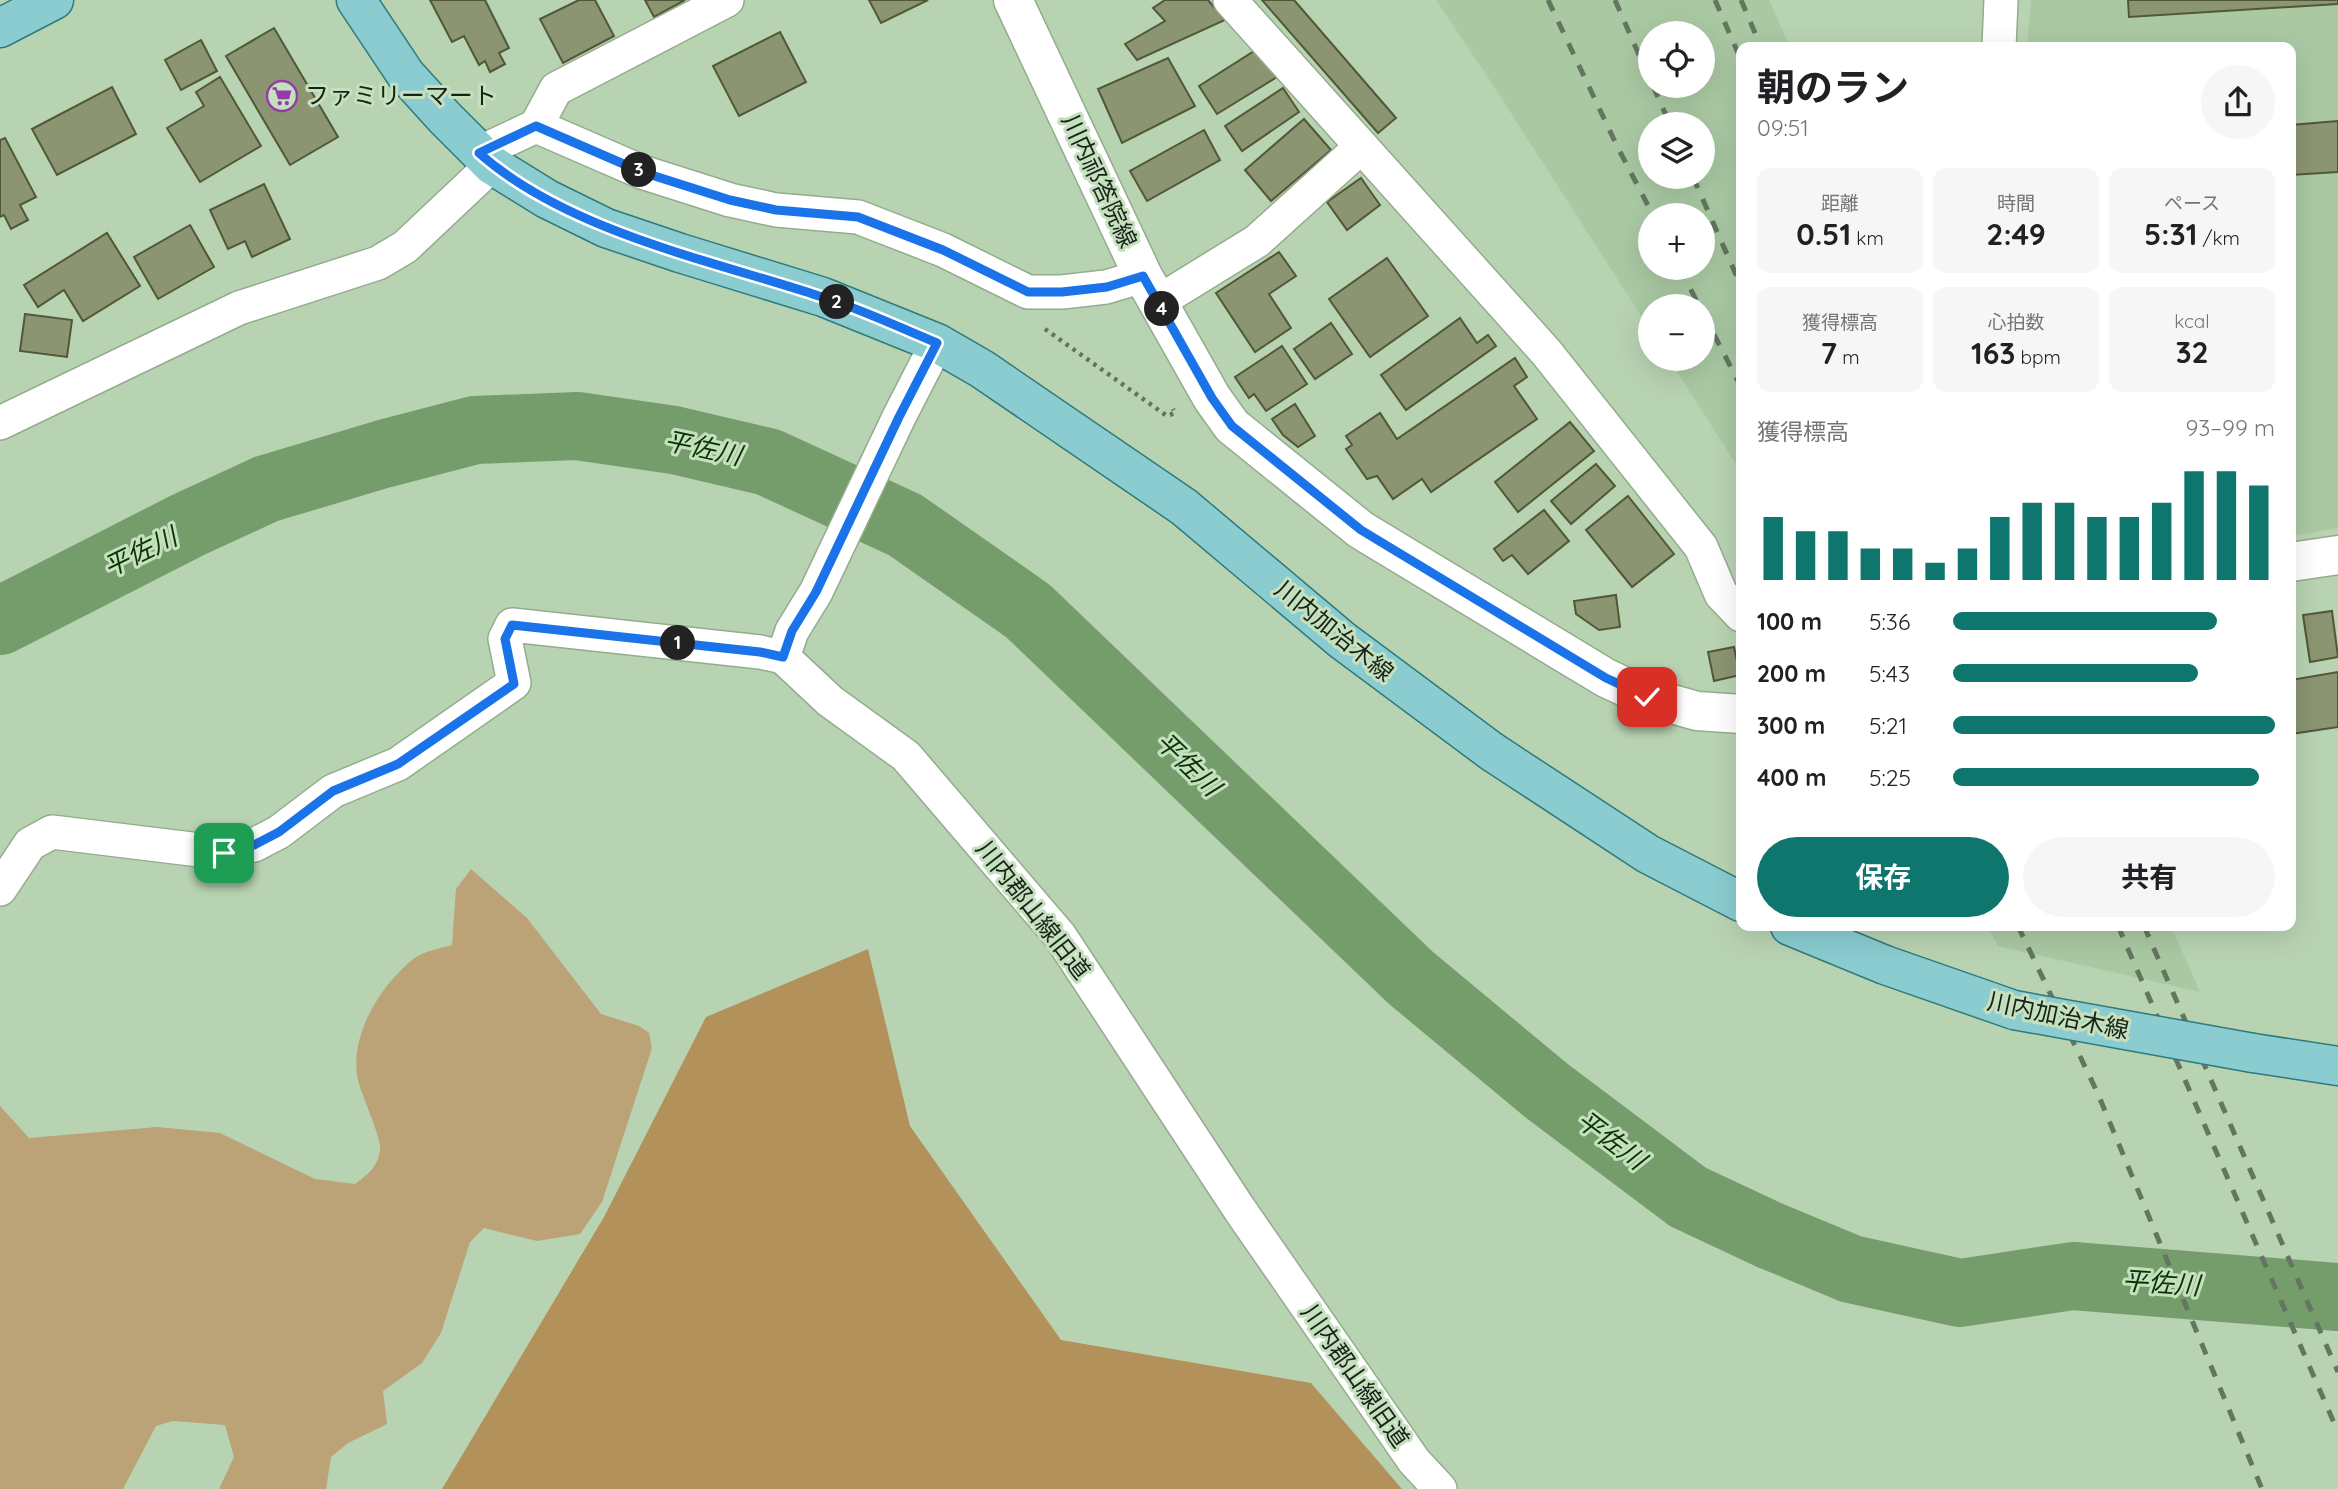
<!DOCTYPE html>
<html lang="ja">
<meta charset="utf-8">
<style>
:root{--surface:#fff;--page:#f6f6f6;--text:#202124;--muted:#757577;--accent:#0f766e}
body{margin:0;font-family:Quicksand,"Noto Sans JP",sans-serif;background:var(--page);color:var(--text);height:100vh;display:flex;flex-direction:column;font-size:26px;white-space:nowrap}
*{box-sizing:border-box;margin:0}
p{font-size:23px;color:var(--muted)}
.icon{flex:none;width:38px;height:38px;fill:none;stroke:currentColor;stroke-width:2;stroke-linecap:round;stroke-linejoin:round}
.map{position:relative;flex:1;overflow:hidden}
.details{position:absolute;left:1736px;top:42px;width:560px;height:889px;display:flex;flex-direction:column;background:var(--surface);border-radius:14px;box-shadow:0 7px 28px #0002}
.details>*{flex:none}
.controls{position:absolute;left:1638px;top:21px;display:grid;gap:14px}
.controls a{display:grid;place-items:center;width:77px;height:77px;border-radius:50%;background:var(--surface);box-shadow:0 7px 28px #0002;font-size:35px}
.pin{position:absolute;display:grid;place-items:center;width:60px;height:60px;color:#fff;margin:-30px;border-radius:14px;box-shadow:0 4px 10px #0006}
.km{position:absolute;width:35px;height:35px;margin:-18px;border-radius:50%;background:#222;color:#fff;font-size:19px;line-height:35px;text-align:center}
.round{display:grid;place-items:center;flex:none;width:74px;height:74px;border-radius:37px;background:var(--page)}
.head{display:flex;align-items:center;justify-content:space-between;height:119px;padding:0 21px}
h1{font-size:38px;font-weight:700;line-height:52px}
.figures{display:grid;grid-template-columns:repeat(3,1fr);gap:10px;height:119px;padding:7px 21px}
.figures div{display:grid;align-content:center;border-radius:14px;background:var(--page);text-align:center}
.figures b{font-size:30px;font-weight:700}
.figures small{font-size:19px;font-weight:400}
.figures p{font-size:19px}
.chart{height:196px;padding:14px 21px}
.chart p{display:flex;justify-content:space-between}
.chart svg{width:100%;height:126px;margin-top:7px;stroke:var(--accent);stroke-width:6}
.action{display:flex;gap:14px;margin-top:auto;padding:14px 21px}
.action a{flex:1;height:80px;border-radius:42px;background:var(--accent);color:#fff;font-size:28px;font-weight:700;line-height:80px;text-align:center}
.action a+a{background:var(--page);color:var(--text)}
ul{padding:0 21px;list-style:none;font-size:23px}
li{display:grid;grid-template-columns:112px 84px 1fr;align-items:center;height:52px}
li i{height:18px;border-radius:9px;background:var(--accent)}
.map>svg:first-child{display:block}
.built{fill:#aac9a3;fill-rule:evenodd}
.green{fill:#bca277}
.forest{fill:#b2915a}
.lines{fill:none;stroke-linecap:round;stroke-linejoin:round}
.river{stroke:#759d6c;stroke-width:68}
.building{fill:#8b9571;stroke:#505836;stroke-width:2}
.minor-casing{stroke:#93ac8d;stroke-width:36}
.secondary-casing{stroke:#93ac8d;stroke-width:41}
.primary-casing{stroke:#2f7a7a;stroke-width:41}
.path{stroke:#62745e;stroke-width:4.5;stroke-dasharray:3.5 5;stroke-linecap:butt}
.minor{stroke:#fff;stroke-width:33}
.secondary{stroke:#fff;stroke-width:38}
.primary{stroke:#8accd0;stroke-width:38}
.rail{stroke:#647660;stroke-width:5;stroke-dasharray:12 12;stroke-linecap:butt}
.primary-bridge-casing{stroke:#2f7a7a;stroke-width:41;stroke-linecap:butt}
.primary-bridge{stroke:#8accd0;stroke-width:38}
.route-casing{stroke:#fff;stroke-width:14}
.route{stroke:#1a73e8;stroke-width:9}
.labels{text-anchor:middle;stroke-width:6;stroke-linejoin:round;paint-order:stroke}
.poi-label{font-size:24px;fill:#182216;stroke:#c5e0bf;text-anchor:start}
.street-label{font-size:24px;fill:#182216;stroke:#c5e0bf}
.water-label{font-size:26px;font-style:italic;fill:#0b3401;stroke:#c5e0bf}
</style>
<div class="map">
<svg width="2338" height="1489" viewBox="0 0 2338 1489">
<rect width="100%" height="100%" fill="#b8d3b2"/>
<!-- built -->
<g class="built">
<path d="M1436,0H1769L1790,47H1741V472L1669,359H1703V306H1650V330L1491,82ZM1650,33H1703V86H1650ZM1650,124H1703V177H1650ZM1650,215H1703V268H1650Z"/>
<path d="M2031,0H2338V528L2291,536V47H2027Z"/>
<path d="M1987,926H2171L2200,992L1998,946Z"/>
</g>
<!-- green -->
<path class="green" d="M471,869L527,918L601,1014L639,1026L649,1033L652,1048L602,1202L580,1234L537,1241L484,1228L470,1242L441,1333L422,1363L383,1391L387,1424L348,1443L331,1457L326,1489H219L234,1457L225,1425L173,1421L156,1426L123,1489H0V1106L29,1138L157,1127L220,1133L315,1179L355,1184C368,1174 377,1168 380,1151C382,1139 363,1098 359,1084C346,1039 381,983 416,957C426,951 441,948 452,945L456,889Z"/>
<!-- forest -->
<path class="forest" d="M868,949L910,1126L1061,1340L1311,1383L1402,1489H442L604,1217L706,1017Z"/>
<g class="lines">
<!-- river -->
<path class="river" d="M0,621L188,525L266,489L383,454L475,430L577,426L674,440L768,462L905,525L1028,611L1411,978L1547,1091L1688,1197L1769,1235L1851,1269L1960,1293L2073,1276L2338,1297"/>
</g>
<!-- building -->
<g class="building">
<path d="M430,0H485L509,48L499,53L505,64L490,72L485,61L479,65L464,36L452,42Z"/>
<path d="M579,0H595L614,36L563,63L540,19Z"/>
<path d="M645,0H685L654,17Z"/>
<path d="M869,0H928L881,23Z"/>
<path d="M1165,0H1208L1225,20L1137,60L1125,44L1165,21L1153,8Z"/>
<path d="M1262,0H1294L1396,118L1378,133Z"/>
<path d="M2128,0H2338V4L2129,17Z"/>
<path d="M274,28L338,137L290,165L226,56Z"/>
<path d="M780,32L806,82L739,116L713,66Z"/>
<path d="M201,40L217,71L181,90L165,60Z"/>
<path d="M1259,48L1277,77L1217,114L1199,86Z"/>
<path d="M1168,58L1195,106L1122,143L1098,89Z"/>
<path d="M220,77L261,146L200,182L167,128L204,106L196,92Z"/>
<path d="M112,87L136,134L57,175L32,129Z"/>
<path d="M1283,88L1299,112L1242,151L1225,126Z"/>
<path d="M1304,119L1331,150L1271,201L1245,170Z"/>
<path d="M2338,121V172L2291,175V125Z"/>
<path d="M1204,130L1220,160L1147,201L1130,171Z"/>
<path d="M5,138L36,197L20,205L28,220L11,229L4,215L0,217V140Z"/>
<path d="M1361,178L1380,205L1347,230L1327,202Z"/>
<path d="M264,184L290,239L252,257L245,241L228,249L210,210Z"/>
<path d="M190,225L214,267L158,299L134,257Z"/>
<path d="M107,233L140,286L83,321L64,290L38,307L24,285Z"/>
<path d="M1279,252L1296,276L1269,294L1291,328L1255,352L1216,293Z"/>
<path d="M1387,258L1428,316L1370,357L1329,299Z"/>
<path d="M25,314L72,320L67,357L20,351Z"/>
<path d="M1460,318L1477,343L1488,335L1496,346L1406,410L1381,375Z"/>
<path d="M1331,323L1352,354L1315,379L1294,349Z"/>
<path d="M1282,346L1307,384L1266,411L1254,394L1249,398L1235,377Z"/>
<path d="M1515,358L1527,377L1514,386L1537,419L1431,492L1422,479L1393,499L1377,476L1367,479L1346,449L1352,445L1346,436L1380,413L1397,439Z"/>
<path d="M1295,404L1315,436L1298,447L1283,435L1272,419Z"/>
<path d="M1570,422L1594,451L1518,512L1495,482Z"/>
<path d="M1596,464L1615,486L1571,524L1551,501Z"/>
<path d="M1628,496L1674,554L1632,587L1586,530Z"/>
<path d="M1544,510L1569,541L1528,574L1512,555L1503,561L1494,549Z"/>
<path d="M1616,595L1620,627L1599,630L1576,614L1574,601Z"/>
<path d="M2332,611L2338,657L2310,662L2303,615Z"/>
<path d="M1734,647L1740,675L1714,681L1708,652Z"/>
<path d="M2338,672V727L2291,734V680Z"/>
</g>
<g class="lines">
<!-- minor casing -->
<g class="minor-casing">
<g id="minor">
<path d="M1230,0L1546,352L1701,547L1721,594L1741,615"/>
<path d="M1999,47L2001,0"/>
<path d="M536,126L642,172L730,200L776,210L858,217L943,250L1028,292H1062L1106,287L1143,276"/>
<path d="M479,153L536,126L556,89L727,0"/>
<path d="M1158,302L1257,241L1361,147"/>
<path d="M0,423L239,308L378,263L405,247L492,165"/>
<path d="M783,657L830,701L906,756L1060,936L1240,1210L1414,1461L1440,1489"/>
<path d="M783,657L792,631L816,592L899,417L937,343"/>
<path d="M0,889L30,844L52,832L224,853L254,845L279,832L333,791L398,764L514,683L505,639L512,625L760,652L783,657"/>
</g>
</g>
<!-- secondary casing -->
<g class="secondary-casing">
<g id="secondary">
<path d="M1013,0L1143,276L1212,398L1232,426L1361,530L1606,678L1647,697L1697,711L1741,714"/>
<path d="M2291,562L2338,555"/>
</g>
</g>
<!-- primary casing -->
<g class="primary-casing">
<g id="primary">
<path d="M356,0L406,75L445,118L492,165L547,199L606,228L680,253L823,297L937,343L982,369L1184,507L1342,640L1491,751L1648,854L1741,902"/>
<path d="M0,28L54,0"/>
<path d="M1790,926L1885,965L2014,1010"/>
<path d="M2253,1053L2338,1066"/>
</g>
</g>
<!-- path -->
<path class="path" d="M1045,329L1167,416L1175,413L1173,409"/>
<!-- minor -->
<use href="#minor" class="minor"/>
<!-- secondary -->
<use href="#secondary" class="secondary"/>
<!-- primary -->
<use href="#primary" class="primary"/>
<!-- rail -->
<g class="rail">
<path d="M1548,0L1617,146L1653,215"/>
<path d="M1615,0L1650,80"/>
<path d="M1715,0L1741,60"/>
<path d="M1741,0L1761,47"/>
<path d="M1653,86L1670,124"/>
<path d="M1693,177L1741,286"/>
<path d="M1680,268L1699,306"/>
<path d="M1703,313L1741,387"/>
<path d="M2018,926L2098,1094L2262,1489"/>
<path d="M2118,926L2338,1432"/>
<path d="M2144,926L2338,1372"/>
</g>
<!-- primary-bridge casing -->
<g class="primary-bridge-casing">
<path id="primary-bridge" d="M2014,1010L2253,1053"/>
</g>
<!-- primary-bridge -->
<use href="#primary-bridge" class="primary-bridge"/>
</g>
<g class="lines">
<!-- route casing -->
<g class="route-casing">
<path id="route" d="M224,853L254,845L279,832L333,791L398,764L514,684L505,639L512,625L760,652L783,657L792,631L816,592L899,417L937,343C898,327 859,308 819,296C710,260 567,231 479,153L536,126L642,172L730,200L776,210L858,217L943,250L1028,292H1062L1107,287L1143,276L1212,398L1232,426L1361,530L1606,678L1647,697"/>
</g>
<!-- route -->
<use href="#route" class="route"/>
</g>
<!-- icons -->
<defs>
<g id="supermarket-ring" transform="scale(1.575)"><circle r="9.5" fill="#c5e0bf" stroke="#933ba7" stroke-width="1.5"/><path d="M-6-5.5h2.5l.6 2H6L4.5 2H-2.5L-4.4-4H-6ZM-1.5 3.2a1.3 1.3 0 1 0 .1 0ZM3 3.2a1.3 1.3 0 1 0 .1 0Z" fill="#933ba7"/></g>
</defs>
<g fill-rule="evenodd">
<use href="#supermarket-ring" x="282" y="96"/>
</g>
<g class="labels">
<!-- poi labels -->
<g class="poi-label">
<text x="305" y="104">ファミリーマート</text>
</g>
<!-- street labels -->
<g class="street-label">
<text transform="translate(1099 181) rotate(65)" y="8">川内祁答院線</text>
<text transform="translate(1334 631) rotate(39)" y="8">川内加治木線</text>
<text transform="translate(1033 910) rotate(52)" y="8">川内郡山線旧道</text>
<text transform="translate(2058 1016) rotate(12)" y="8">川内加治木線</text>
<text transform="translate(1355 1376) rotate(55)" y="8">川内郡山線旧道</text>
</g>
<!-- water labels -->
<g class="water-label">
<text transform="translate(703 448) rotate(12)" y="9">平佐川</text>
<text transform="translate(140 552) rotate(-26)" y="9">平佐川</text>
<text transform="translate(1188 764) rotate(44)" y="9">平佐川</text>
<text transform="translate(1611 1140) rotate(37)" y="9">平佐川</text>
<text transform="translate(2161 1283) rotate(4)" y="9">平佐川</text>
</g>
</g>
</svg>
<div class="controls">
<a><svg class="icon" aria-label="locate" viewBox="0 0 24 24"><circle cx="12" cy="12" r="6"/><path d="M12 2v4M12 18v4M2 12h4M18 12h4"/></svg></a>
<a><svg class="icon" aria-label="layers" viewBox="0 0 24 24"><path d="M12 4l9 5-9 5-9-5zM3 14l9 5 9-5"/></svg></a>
<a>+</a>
<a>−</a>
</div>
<div class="pin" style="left:224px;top:853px;background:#1e9e55"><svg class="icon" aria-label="arrive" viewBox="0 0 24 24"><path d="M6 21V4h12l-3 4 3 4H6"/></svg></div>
<div class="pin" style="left:1647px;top:697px;background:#d93025"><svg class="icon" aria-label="check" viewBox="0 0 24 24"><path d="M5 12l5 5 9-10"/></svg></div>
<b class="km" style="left:678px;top:643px">1</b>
<b class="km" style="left:837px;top:302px">2</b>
<b class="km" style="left:639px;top:170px">3</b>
<b class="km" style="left:1162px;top:309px">4</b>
<section class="details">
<div class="head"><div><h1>朝のラン</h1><p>09:51</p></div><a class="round"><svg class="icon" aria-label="share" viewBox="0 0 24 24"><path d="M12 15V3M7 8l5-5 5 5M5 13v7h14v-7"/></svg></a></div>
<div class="figures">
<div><p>距離</p><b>0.51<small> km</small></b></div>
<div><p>時間</p><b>2:49</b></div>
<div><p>ペース</p><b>5:31<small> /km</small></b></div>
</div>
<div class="figures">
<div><p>獲得標高</p><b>7<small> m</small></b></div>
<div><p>心拍数</p><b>163<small> bpm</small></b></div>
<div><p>kcal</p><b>32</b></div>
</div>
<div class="chart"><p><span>獲得標高</span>93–99 m</p>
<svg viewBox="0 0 160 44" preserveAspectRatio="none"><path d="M5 44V22M15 44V27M25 44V27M35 44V33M45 44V33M55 44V38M65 44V33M75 44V22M85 44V17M95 44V17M105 44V22M115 44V22M125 44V17M135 44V6M145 44V6M155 44V11"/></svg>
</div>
<ul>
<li><b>100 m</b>5:36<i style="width:82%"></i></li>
<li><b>200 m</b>5:43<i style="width:76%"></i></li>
<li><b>300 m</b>5:21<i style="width:100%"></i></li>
<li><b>400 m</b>5:25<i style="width:95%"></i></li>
</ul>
<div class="action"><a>保存</a><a>共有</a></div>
</section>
</div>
